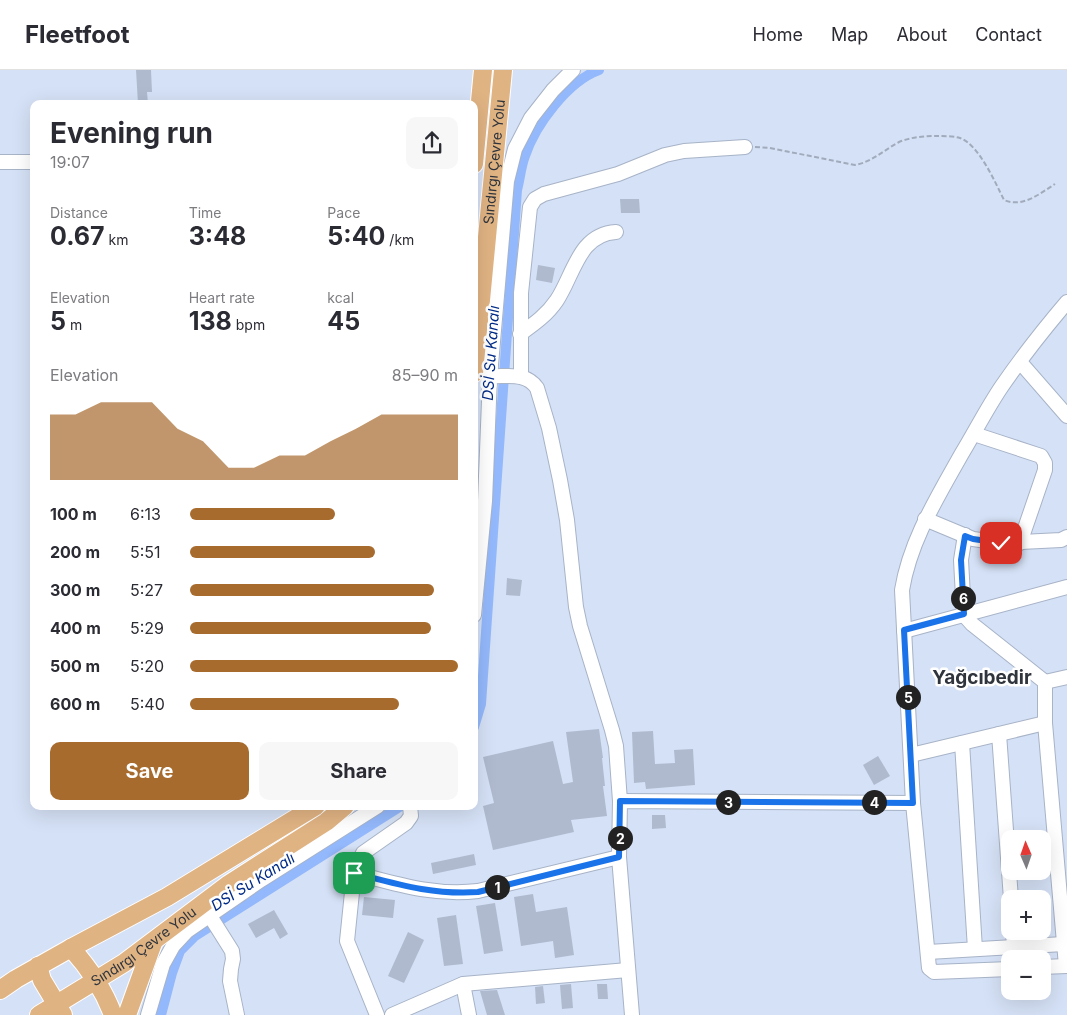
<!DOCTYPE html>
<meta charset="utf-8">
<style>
:root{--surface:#fff;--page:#f7f7f7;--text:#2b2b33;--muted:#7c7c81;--line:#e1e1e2;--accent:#a76b2e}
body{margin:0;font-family:Inter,sans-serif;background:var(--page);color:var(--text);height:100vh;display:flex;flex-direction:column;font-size:19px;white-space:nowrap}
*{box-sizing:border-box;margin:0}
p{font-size:16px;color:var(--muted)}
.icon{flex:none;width:28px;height:28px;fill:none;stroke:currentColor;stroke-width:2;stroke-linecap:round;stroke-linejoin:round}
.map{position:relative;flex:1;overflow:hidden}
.panel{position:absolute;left:30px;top:30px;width:448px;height:710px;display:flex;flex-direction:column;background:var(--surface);border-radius:10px;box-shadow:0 5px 20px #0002}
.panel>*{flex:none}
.needle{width:32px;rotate:358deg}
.tools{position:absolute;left:1001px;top:760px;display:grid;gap:10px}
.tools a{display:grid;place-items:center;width:50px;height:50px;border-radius:10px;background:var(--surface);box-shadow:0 5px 20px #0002;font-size:25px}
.pin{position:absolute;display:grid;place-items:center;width:42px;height:42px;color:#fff;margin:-21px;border-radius:10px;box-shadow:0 2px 8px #0006}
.km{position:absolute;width:25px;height:25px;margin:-12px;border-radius:50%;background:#222;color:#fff;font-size:14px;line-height:25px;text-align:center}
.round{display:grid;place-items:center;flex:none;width:52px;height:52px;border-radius:10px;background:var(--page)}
.overview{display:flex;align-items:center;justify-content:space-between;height:85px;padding:0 20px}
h1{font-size:28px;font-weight:700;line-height:38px}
.stats{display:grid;grid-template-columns:repeat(3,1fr);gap:8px;height:85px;padding:5px 20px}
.stats div{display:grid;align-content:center}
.stats b{font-size:25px;font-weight:700}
.stats small{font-size:14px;font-weight:400}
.stats p{font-size:14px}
.chart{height:140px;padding:10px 20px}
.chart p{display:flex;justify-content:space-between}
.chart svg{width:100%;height:90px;margin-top:5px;fill:var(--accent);opacity:.7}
.action{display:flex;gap:10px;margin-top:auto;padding:10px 20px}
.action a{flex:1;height:58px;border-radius:10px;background:var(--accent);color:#fff;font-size:20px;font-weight:700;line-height:58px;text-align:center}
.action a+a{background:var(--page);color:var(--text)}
ul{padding:0 20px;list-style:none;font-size:16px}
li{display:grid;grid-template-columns:80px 60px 1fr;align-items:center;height:38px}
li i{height:12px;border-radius:6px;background:var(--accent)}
header{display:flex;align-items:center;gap:30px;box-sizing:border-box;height:70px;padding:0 25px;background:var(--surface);border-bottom:1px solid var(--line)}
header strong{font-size:24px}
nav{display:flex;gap:28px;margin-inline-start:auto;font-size:18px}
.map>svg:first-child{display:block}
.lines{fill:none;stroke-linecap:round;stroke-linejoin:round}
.canal{stroke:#93b8fb;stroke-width:10}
.building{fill:#afbacf}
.minor-casing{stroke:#a7b3c7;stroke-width:16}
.major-casing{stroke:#fff;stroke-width:20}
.path{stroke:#a1abbc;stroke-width:2;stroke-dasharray:5 2.5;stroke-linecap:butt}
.minor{stroke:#fff;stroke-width:14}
.major{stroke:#e0b383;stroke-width:18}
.route-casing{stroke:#fff;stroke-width:10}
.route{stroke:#1a73e8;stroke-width:6}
.labels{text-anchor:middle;stroke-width:5;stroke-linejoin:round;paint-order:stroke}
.street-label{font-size:14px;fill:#30353d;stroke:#fff}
.water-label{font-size:15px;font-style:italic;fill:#002b87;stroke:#fff}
.district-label{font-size:19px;font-weight:bold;fill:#30353d;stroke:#fff}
</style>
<header>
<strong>Fleetfoot</strong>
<nav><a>Home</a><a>Map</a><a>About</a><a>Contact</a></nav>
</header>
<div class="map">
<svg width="1067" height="945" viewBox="0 0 1067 945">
<rect width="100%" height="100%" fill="#d5e1f6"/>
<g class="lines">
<!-- canal -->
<g class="canal">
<path d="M474,657L481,634L517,120C520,109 521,96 525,86C535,55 568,11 599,0"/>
<path d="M161,945L172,903L180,881L195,866L401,736"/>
</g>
</g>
<!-- building -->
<g class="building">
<path d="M136,0H151L152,22H147L148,34H138Z"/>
<path d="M620,129H639L640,143H621Z"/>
<path d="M538,195L555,198L552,213L536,210Z"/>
<path d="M507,508L522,510L520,526L506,525Z"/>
<path d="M599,659L603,688H602L605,716H603L607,746L571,750L574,762L493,780L483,736L494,733L483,687L553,671L563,714L573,712L566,662Z"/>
<path d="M653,661L655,694L675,693L674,680L693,679L695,715L646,719L645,712L634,713L632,662Z"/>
<path d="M878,686L890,706L874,715L863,695Z"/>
<path d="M652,745H665L666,758L652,759Z"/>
<path d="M474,784L476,795L433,804L431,793Z"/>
<path d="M533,824L536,842L567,837L574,885L555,888L553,871L521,876L514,827Z"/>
<path d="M364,827L395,830L393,848L362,845Z"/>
<path d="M495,833L503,881L484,884L476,836Z"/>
<path d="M274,840L288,864L280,869L274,858L256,868L248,854Z"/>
<path d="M456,845L463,894L444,896L437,848Z"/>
<path d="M408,862L424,870L404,913L388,906Z"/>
<path d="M571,914L573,938L562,939L560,915Z"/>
<path d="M597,914H607L608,929H598Z"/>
<path d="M543,916L545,933L536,934L535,917Z"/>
<path d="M497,920L505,945H487L480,921Z"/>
</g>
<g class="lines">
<!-- minor casing -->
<g class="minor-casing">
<g id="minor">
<path d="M0,92H34"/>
<path d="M520,264C534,254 547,245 557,230C574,204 579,164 616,162"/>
<path d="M1020,292L1067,346"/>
<path d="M490,306C507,307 526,302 537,318L549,358L560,410L567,450L576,537L580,556L612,660L616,676L620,731"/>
<path d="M521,306V223L530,137L535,129L544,124L618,104L665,85L684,81L745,77"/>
<path d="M974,364L1041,386L1045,393V400L1020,473"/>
<path d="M925,449L973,469L1001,473L1061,470L1067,467"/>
<path d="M965,465L961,490L964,545L972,554L1045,612V653L1066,896"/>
<path d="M474,545L485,431L490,306L507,111L515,79L531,48L553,20L573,0"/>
<path d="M904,561L1067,517"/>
<path d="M1045,612L1067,607"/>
<path d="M999,664L1011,829"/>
<path d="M962,673L975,879"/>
<path d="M911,685L1045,653"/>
<path d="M354,803C397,814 433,826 478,821L619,787"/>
<path d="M210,846L232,881L233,889L231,899L230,911L237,945"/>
<path d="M1013,861L1014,877"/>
<path d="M928,882L1064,874"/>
<path d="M1042,897L1067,896"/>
<path d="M1010,899L934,902L929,898L913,733L902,520C910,471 937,428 961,385C975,362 987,338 1002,316C1022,287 1044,259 1067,232"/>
<path d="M463,914L469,945"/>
<path d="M148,945L163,894L173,876L187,861L261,810L378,736"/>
<path d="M377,945L347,871L354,803L363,783L406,753L411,746L410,736"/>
<path d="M392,945L463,914L628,900"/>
<path d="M632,945L619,787L620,731L913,733"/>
</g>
</g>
<!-- major casing -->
<g class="major-casing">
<g id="major">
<path d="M474,94L483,0"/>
<path id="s1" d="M474,303L503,0"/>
<path d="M71,878C89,898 104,920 113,945"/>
<path d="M38,896L42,910L63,945"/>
<path d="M0,920L16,909L71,878L167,827L316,736"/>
<path id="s2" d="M39,945L124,893L229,814L326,752L345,736"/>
<path d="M127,945L153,873"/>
</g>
</g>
<!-- path -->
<path class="path" d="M755,77L770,78L855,95C872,92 884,80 899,72C911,67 924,66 937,66C944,66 953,66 960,68C979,75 995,112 1004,130C1023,138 1039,124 1055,114"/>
<!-- minor -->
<use href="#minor" class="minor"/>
<!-- major -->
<use href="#major" class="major"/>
</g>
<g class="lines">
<!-- route casing -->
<g class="route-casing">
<path id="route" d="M354,803C397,814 432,825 478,822L619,787L620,731L913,733L904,560L964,544L961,490L965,466L973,469L1001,473"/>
</g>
<!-- route -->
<use href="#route" class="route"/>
</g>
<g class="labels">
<!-- street labels -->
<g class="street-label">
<text dy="5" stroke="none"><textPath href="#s1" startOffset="212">Sındırgı Çevre Yolu</textPath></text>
<text dy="5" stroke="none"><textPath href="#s2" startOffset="125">Sındırgı Çevre Yolu</textPath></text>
</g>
<!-- water labels -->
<g class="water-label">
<text transform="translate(491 283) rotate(-86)" y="5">DSİ Su Kanalı</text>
<text transform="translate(253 812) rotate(-32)" y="5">DSİ Su Kanalı</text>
</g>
<!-- district labels -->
<g class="district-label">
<text x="982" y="614">Yağcıbedir</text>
</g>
</g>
</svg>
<div class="tools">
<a><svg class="needle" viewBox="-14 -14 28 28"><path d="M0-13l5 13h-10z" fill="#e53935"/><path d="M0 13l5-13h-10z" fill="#7c7c81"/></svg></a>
<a>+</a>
<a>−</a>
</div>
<div class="pin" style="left:354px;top:803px;background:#1e9e55"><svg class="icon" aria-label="arrive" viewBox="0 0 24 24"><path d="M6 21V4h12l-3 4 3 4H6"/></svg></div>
<div class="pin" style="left:1001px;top:473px;background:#d93025"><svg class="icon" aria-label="check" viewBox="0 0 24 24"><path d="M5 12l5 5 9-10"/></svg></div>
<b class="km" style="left:497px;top:817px">1</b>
<b class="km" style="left:620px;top:768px">2</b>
<b class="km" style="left:728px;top:732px">3</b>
<b class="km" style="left:874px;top:732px">4</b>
<b class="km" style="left:908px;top:627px">5</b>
<b class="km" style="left:963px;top:528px">6</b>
<section class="panel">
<div class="overview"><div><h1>Evening run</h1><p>19:07</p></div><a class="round"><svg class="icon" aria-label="share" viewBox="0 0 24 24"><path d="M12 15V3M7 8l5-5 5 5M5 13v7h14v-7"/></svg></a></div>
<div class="stats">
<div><p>Distance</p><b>0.67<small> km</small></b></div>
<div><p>Time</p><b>3:48</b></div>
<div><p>Pace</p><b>5:40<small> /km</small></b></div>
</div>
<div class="stats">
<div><p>Elevation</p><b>5<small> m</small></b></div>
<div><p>Heart rate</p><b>138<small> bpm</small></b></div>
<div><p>kcal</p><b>45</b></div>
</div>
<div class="chart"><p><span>Elevation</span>85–90 m</p>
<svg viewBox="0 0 160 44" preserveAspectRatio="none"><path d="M0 44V12L10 12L20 6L30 6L40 6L50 19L60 25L70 38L80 38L90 32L100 32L110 25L120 19L130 12L140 12L150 12L160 12V44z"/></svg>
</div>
<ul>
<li><b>100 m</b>6:13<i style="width:54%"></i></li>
<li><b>200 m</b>5:51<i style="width:69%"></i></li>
<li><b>300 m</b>5:27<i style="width:91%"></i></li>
<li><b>400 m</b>5:29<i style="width:90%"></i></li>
<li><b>500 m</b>5:20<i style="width:100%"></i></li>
<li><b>600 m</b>5:40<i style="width:78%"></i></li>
</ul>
<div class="action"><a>Save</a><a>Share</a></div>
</section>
</div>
